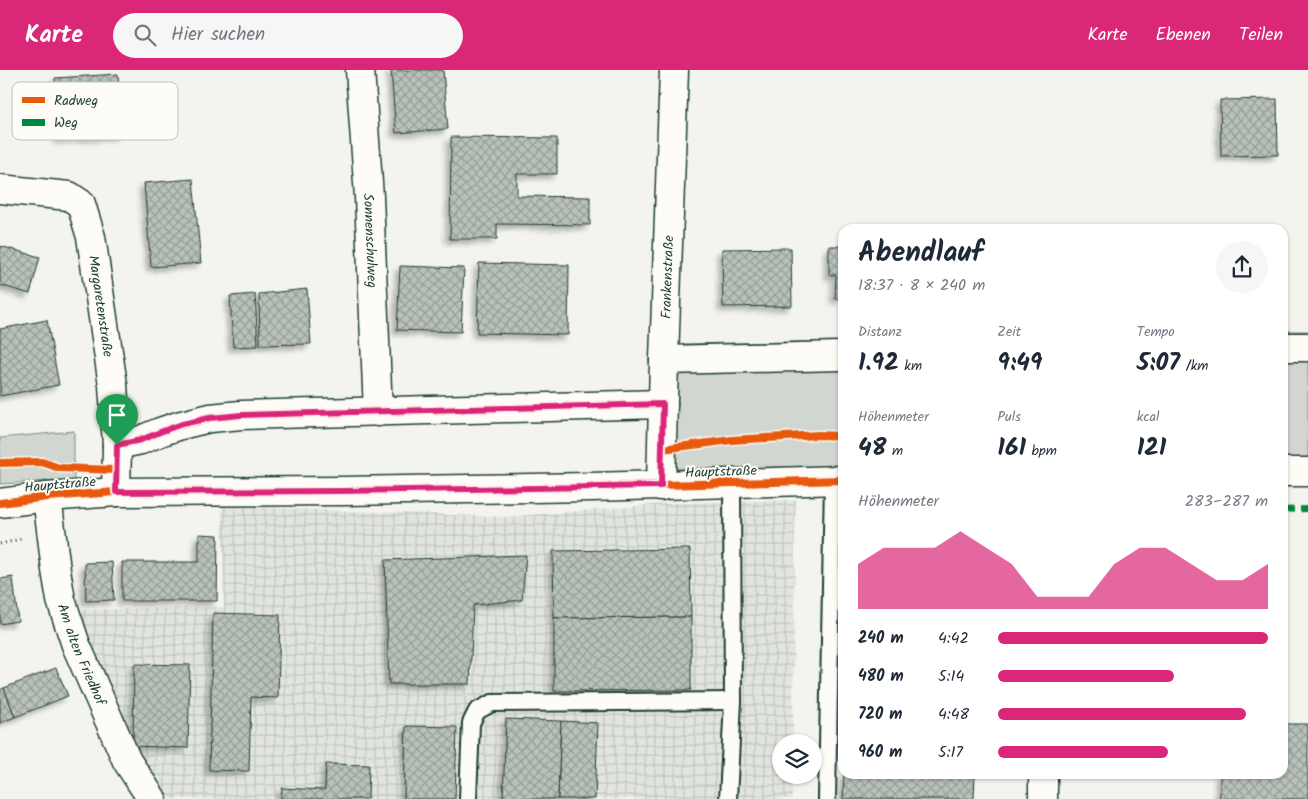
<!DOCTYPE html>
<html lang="de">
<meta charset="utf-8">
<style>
:root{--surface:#fff;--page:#f6f6f7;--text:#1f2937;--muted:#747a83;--accent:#db2777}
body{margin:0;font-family:Kalam,sans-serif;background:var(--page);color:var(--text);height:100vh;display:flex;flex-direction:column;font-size:19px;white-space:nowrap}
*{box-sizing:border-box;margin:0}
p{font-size:16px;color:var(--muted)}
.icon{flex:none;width:28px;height:28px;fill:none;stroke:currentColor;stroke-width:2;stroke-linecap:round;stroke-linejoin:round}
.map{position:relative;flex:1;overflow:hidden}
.side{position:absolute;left:838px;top:154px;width:450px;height:555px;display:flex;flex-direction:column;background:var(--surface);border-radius:15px;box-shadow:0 1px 4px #0004}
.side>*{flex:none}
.controls{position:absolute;left:772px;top:664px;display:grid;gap:10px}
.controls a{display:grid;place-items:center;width:50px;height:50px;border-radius:50%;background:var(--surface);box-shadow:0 1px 4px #0004;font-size:25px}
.pin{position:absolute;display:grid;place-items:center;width:42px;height:42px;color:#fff;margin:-51px -21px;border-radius:50% 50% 50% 0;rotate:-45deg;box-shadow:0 0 5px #0007}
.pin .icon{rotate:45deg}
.round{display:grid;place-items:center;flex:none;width:52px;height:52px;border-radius:26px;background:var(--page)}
.summary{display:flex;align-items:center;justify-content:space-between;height:85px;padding:0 20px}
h1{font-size:28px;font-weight:800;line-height:38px}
.figures{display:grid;grid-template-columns:repeat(3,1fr);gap:8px;height:85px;padding:5px 20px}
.figures div{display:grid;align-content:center}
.figures b{font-size:25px;font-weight:800}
.figures small{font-size:14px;font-weight:400}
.figures p{font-size:14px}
.chart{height:140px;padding:10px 20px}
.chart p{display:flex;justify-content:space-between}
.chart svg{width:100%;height:90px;margin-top:5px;fill:var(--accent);opacity:.7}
ul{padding:0 20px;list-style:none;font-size:16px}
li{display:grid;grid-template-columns:80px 60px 1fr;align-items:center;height:38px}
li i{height:12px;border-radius:6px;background:var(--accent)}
header{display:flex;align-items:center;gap:30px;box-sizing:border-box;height:70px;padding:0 25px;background:var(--accent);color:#fff}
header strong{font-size:24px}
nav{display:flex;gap:28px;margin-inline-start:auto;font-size:18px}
.search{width:350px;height:45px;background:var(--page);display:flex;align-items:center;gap:12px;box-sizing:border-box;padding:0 18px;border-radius:28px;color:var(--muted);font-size:19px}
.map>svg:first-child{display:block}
.industrial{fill:url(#industrial-grid)}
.green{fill:#d1d6d1;stroke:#788a82}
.building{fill:url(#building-cross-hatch);stroke:#1f3d34;filter:url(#shadow)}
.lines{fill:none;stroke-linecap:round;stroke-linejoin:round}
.service-casing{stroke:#1f3d34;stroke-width:20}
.minor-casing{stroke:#1f3d34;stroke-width:31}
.primary-casing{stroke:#1f3d34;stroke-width:31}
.path{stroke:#1f3d34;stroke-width:3;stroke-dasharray:1 4;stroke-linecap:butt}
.service{stroke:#fdfcf7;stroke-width:16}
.minor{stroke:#fdfcf7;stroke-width:28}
.primary{stroke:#fdfcf7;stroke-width:28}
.quiet{stroke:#00873e;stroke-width:6;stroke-dasharray:12 6;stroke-linecap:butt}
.cycleway-casing{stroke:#fdfcf7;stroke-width:11}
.cycleway{stroke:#e8590c;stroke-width:8}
.route-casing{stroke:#fff;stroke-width:10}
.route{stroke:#db2777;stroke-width:6}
.labels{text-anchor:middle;stroke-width:4;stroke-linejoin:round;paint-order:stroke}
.street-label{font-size:14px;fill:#1f3d34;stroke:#fdfcf7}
.key{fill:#fdfcf7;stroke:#bac3bc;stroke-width:1}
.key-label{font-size:14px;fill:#1f3d34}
</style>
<header>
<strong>Karte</strong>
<div class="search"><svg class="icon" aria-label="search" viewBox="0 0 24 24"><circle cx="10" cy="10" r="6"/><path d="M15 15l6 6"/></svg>Hier suchen</div>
<nav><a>Karte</a><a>Ebenen</a><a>Teilen</a></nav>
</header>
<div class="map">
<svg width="1308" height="729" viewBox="0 0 1308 729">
<defs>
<pattern id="industrial-grid" width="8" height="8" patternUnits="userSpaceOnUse" patternTransform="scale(1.25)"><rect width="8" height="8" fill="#e2e5df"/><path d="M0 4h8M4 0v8" fill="none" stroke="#c1c5c0"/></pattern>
<pattern id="building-cross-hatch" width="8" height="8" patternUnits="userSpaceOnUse" patternTransform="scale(1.25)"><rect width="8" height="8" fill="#b9c1bb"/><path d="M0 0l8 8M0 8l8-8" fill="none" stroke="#969e99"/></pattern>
<filter id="shadow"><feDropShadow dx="-4.5" dy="4.5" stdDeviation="2.5" flood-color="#0004"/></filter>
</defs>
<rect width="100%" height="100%" fill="#f4f4ef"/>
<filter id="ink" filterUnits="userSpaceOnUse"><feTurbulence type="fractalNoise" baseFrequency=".02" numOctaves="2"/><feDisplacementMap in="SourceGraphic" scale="10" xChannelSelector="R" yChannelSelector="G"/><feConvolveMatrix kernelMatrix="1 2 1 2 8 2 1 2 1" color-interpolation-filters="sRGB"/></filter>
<g filter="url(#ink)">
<!-- industrial -->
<path class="industrial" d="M796,430L795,456L793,672H781V705H792V729H162L135,687L72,540L224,537L222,436L504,447L676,433Z"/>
<!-- green -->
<g class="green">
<path d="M1282,261H1308V388H1283Z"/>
<path d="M842,271V396L675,399L679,274Z"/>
<path d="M74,361V412L47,411L0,414V368Z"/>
</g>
<!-- building -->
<g class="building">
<path d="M391,0H443L448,59L396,63Z"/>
<path d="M118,4L121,65L58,69L55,8Z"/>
<path d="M1277,29L1278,85L1221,86L1220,30Z"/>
<path d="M451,67L557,68V104H517V126L590,127V155L497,154V169H450Z"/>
<path d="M193,109L201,193L151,197L144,113Z"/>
<path d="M0,176L40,187L30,224L0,215Z"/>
<path d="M829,176H842V229H835L836,205H829Z"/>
<path d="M791,178L792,236L723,237L722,179Z"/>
<path d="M479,193L569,195L568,265L477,263Z"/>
<path d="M400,196L464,198L461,262L397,260Z"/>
<path d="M307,219L311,274L260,275L259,224Z"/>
<path d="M255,224L258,276L233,277L230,226Z"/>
<path d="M47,250L59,315L0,326V259Z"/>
<path d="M199,464L218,465L217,531H122V492H199Z"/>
<path d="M690,479L691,547L554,548L553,481Z"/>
<path d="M526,485L522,530L473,535L470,614H389L385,490Z"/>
<path d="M112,492L114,530L86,531L85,493Z"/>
<path d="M13,507L18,551L0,554V509Z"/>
<path d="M213,543L280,545L278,628L251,627L249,701L209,700Z"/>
<path d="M691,547V620L554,621V548Z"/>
<path d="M134,594L190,595L188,678L133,676Z"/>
<path d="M56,598L68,626L15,647L4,618Z"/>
<path d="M4,618L15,647L0,653V620Z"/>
<path d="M506,649L561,651L558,729H503Z"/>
<path d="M561,651L598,653L595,729H558Z"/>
<path d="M1282,654H1308V729H1220V704H1282Z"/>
<path d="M406,656L457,657L455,729H404Z"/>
<path d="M326,694L369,695L368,729H281L282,718L325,720Z"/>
<path d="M844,704H975L974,729H843Z"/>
</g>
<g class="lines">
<!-- service casing -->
<g class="service-casing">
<g id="service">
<path d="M468,729L471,653L477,641L492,633L733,631"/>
<path d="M728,729L733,631L732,414"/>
<path d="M827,729L833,410"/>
</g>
</g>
<!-- minor casing -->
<g class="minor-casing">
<g id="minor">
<path id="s1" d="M360,0L369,127L378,342"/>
<path id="s2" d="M0,119L69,126L81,134L91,167L113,315L117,375L116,422"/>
<path d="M1282,277H1308"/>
<path d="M664,290L842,286"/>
<path d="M117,375L141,370L160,362L181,355L210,348L241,345L663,334"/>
<path id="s3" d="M661,416L664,290L674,0"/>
<path id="s4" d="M47,427L56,500L61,530L76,575L127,691L152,729"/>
<path d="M1043,729V704"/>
</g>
</g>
<!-- primary casing -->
<g class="primary-casing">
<g id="primary">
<path d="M1282,402H1308"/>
<path d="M0,433L47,427L116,422L343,421L591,417L842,410"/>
</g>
</g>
<!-- path -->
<path class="path" d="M0,474L21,469"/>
<!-- service -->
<use href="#service" class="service"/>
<!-- minor -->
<use href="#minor" class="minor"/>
<!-- primary -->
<use href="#primary" class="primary"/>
<!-- quiet -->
<path class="quiet" d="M1282,440L1308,439"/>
<!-- cycleway casing -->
<g class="cycleway-casing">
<g id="cycleway">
<path d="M117,375L141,370L160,362L181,355L210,348L241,345L663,334"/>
<path d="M662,379L732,370L819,365L842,366"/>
<path d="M0,393L42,392L59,398L116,400"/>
<path d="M0,433L47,427L116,422L343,421L591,417L842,410"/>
</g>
</g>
<!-- cycleway -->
<use href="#cycleway" class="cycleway"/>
</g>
</g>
<g class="lines" filter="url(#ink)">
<!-- route casing -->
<g class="route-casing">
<path id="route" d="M663,334L661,416L343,421L116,422L117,375L141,370L160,362L182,354L210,348L241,345Z"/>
</g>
<!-- route -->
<use href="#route" class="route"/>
</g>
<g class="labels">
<!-- street labels -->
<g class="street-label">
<text dy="5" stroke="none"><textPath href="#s1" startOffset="171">Sonnenschulweg</textPath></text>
<text dy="5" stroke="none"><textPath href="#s3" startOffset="209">Frankenstraße</textPath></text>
<text dy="5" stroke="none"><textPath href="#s2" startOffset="188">Margaretenstraße</textPath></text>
<text transform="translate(721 401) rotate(-2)" y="5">Hauptstraße</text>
<text transform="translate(60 414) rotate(-5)" y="5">Hauptstraße</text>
<text dy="5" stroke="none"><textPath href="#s4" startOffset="162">Am alten Friedhof</textPath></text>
</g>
</g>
<!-- legend -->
<rect x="12" y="12" width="166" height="58" rx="8" class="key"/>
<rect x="22" y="27" width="23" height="6" fill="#e8590c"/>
<rect x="22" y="49" width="23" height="7" fill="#00873e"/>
<g class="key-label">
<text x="54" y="35">Radweg</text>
<text x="54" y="57">Weg</text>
</g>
</svg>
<div class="controls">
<a><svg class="icon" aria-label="layers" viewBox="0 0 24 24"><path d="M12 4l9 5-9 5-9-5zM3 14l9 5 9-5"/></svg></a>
</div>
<div class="pin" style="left:117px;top:375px;background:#1e9e55"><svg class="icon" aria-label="arrive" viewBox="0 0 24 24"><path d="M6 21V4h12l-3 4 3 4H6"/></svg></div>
<section class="side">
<div class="summary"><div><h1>Abendlauf</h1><p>18:37 · 8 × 240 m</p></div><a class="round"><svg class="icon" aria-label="share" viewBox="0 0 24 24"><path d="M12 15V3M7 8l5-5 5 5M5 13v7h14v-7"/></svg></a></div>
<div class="figures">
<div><p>Distanz</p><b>1.92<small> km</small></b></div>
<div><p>Zeit</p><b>9:49</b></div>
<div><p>Tempo</p><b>5:07<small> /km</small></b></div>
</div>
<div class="figures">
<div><p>Höhenmeter</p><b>48<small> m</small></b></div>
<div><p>Puls</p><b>161<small> bpm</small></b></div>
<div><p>kcal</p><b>121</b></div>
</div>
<div class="chart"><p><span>Höhenmeter</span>283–287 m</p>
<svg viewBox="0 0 160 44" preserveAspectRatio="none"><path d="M0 44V22L10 14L20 14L30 14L40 6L50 14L60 22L70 38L80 38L90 38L100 22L110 14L120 14L130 22L140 30L150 30L160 22V44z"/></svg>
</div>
<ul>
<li><b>240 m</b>4:42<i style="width:100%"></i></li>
<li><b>480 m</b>5:14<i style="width:65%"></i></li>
<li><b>720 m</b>4:48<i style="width:92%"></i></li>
<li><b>960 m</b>5:17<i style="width:63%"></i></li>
</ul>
</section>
</div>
